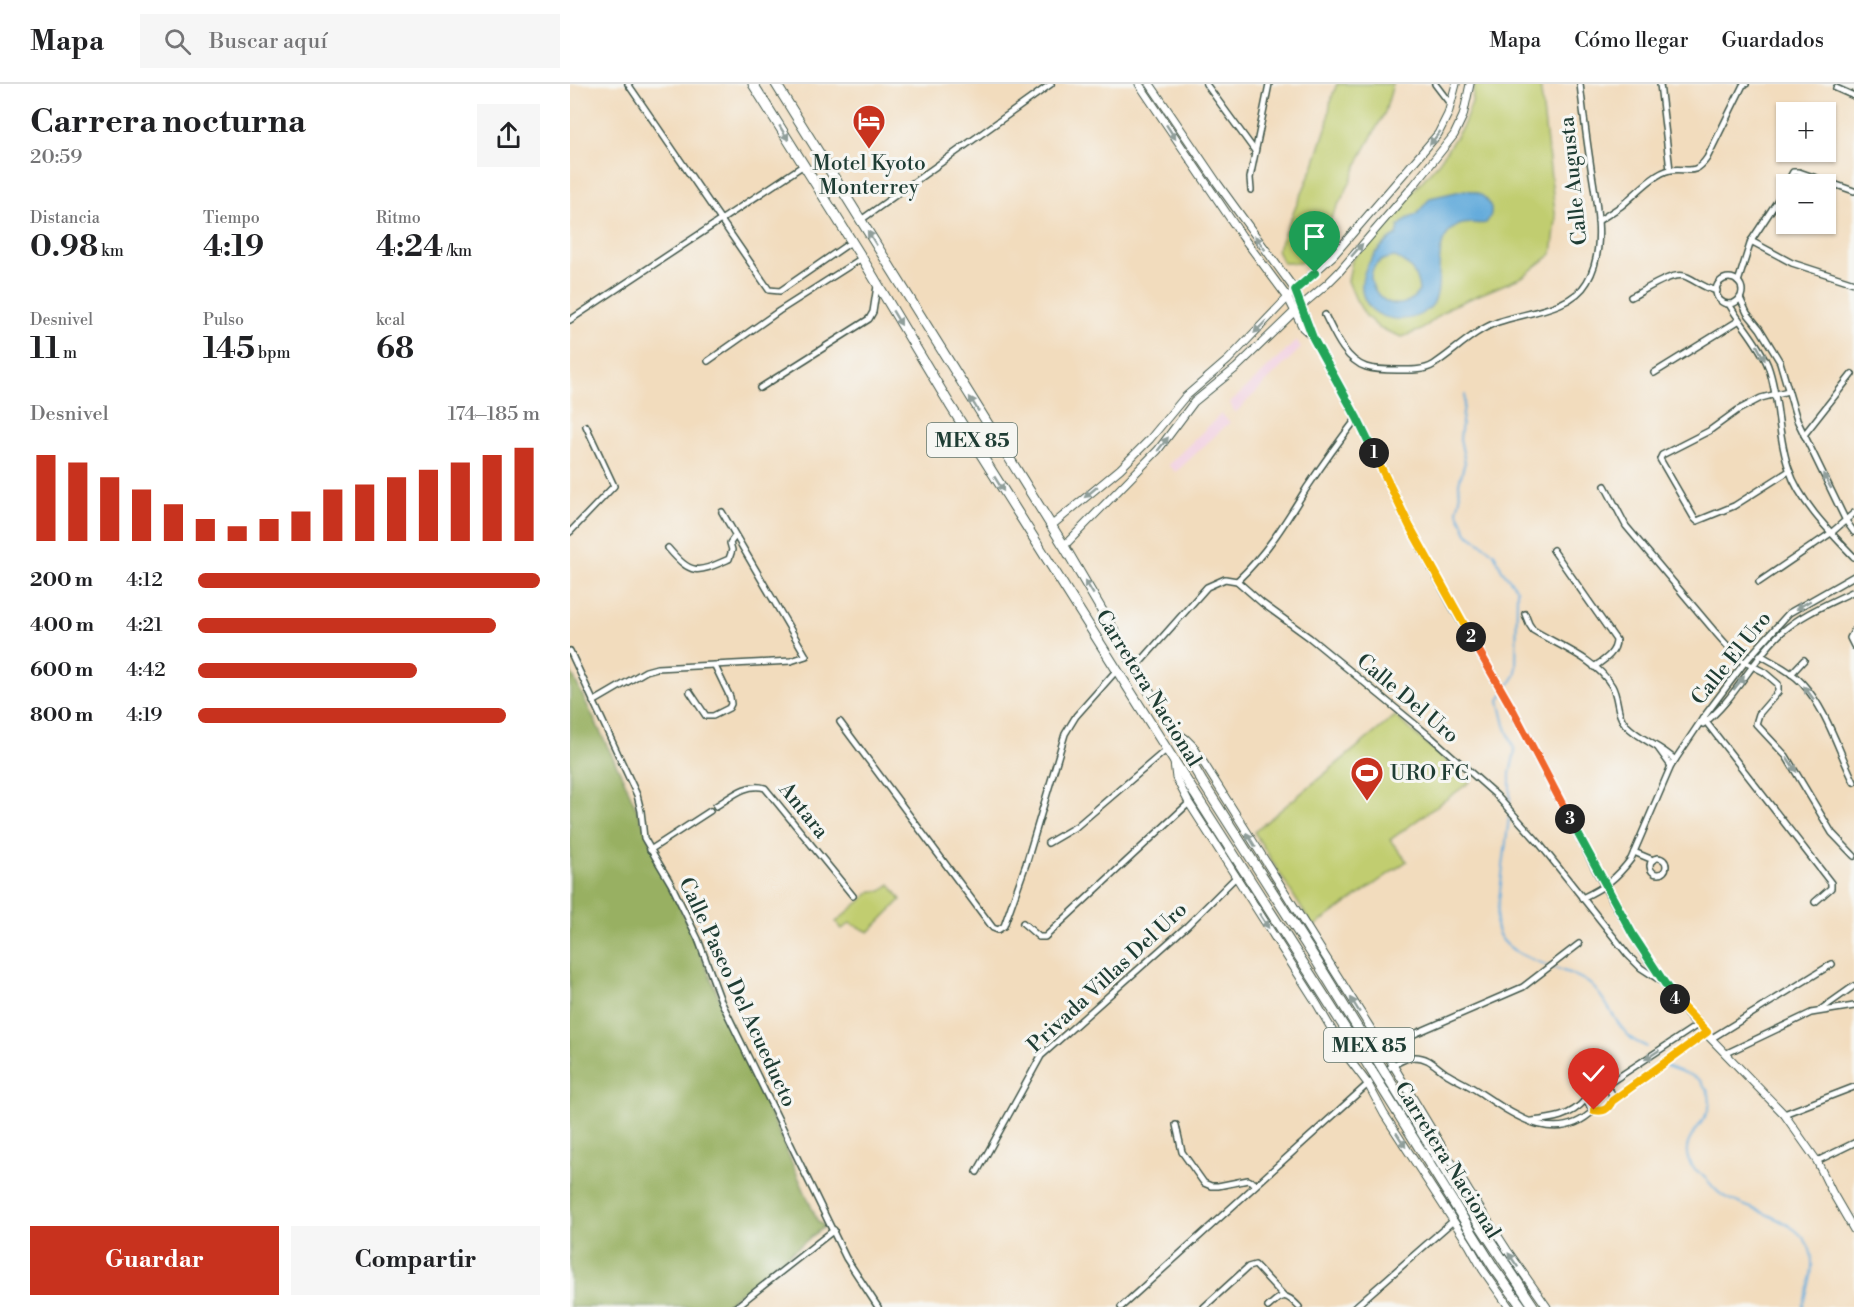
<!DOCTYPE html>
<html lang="es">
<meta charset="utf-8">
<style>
:root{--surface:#fff;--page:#f6f6f6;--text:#202124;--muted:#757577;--line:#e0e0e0;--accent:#c8321e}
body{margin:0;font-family:"Libre Bodoni",serif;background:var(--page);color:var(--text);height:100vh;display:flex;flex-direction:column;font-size:22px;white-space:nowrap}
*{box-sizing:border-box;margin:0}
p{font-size:20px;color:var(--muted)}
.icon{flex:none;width:33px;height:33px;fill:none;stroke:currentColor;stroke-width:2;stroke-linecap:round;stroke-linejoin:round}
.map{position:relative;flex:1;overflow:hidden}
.panel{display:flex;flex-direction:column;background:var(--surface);width:570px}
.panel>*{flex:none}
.tools{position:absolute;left:1206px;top:18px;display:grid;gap:12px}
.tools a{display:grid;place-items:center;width:60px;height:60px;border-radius:0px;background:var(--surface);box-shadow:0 2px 4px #0004;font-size:30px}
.pin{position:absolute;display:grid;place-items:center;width:51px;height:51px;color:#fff;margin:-62px -26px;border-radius:50% 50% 50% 0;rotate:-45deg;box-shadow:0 0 6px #0007}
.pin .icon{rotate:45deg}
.km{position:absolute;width:30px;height:30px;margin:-15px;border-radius:50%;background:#222;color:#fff;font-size:16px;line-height:30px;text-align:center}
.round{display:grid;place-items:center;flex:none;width:63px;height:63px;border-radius:0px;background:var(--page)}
.head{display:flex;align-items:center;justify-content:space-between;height:102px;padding:0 30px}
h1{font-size:33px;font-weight:700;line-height:45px}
.stats{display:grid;grid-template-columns:repeat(3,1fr);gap:9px;height:102px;padding:6px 30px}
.stats div{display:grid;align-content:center}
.stats b{font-size:30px;font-weight:700}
.stats small{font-size:16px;font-weight:400}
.stats p{font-size:16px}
.chart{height:168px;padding:12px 30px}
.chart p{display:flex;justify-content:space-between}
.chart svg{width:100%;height:108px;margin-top:6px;stroke:var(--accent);stroke-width:6}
.cta{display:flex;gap:12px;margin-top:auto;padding:12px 30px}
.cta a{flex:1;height:69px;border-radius:0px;background:var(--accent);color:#fff;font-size:24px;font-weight:700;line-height:69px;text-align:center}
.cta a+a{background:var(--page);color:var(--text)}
ul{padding:0 30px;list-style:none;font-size:20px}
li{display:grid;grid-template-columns:96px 72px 1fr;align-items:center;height:45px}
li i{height:15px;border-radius:8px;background:var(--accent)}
header{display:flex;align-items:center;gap:36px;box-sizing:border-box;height:84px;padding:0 30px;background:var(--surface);border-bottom:2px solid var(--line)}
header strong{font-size:28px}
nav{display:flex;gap:33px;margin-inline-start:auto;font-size:21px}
.search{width:420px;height:54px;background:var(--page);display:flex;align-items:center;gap:15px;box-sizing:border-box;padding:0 21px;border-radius:0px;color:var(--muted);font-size:22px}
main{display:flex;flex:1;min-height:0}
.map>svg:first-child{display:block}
.built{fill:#f2cfe1}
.green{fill:#c1cd6f;stroke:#708552;stroke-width:1.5}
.forest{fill:#98b062;stroke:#5c764b;stroke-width:1.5}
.water{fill:#64abdb;stroke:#427488;stroke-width:1.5;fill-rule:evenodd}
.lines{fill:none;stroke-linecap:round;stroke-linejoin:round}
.stream{stroke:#64abdb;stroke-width:2}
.minor-casing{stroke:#3f5549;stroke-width:8}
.tertiary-casing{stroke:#3f5549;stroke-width:9}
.trunk-casing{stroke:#3f5549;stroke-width:11}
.minor{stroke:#fff;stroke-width:5}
.tertiary{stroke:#fff;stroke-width:7}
.trunk{stroke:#fff;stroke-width:9}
.trunk-bridge-casing{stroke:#3f5549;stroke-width:11;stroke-linecap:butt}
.trunk-bridge{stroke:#fff;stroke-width:9}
.oneway{fill:#8f9e9a}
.split-1-casing{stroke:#fff;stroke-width:12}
.split-2-casing{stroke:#fff;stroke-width:12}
.split-3-casing{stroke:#fff;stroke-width:12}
.split-4-casing{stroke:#fff;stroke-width:12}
.split-5-casing{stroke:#fff;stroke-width:12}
.split-1{stroke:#22a559;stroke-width:8}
.split-2{stroke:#f5b400;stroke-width:8}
.split-3{stroke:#f0652b;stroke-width:8}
.split-4{stroke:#22a559;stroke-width:8}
.split-5{stroke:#f5b400;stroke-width:8}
.labels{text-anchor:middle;stroke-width:6;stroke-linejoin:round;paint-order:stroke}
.shield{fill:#f6f6f2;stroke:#60746d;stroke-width:1.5}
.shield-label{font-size:20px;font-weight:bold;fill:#1f3d34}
.poi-label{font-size:21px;fill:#1f3d34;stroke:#f6f6f2}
.street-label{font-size:21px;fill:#1f3d34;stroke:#f6f6f2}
</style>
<header>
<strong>Mapa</strong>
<div class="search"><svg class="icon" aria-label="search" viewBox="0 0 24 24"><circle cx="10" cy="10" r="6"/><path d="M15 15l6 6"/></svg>Buscar aquí</div>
<nav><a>Mapa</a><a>Cómo llegar</a><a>Guardados</a></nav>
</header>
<main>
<section class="panel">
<div class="head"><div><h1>Carrera nocturna</h1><p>20:59</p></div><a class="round"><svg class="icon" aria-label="share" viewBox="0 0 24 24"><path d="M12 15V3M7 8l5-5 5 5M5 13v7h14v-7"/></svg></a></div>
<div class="stats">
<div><p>Distancia</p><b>0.98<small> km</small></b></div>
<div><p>Tiempo</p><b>4:19</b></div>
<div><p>Ritmo</p><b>4:24<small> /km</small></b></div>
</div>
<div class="stats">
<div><p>Desnivel</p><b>11<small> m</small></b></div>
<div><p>Pulso</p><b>145<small> bpm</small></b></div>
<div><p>kcal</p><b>68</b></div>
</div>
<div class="chart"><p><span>Desnivel</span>174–185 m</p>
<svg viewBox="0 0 160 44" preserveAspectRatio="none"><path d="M5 44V9M15 44V12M25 44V18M35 44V23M45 44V29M55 44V35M65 44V38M75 44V35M85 44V32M95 44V23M105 44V21M115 44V18M125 44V15M135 44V12M145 44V9M155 44V6"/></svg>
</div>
<ul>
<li><b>200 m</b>4:12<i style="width:100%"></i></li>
<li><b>400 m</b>4:21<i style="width:87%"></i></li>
<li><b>600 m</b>4:42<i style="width:64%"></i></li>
<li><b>800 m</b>4:19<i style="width:90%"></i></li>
</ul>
<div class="cta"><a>Guardar</a><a>Compartir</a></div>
</section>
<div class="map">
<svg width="1284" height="1223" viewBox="0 0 1284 1223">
<rect width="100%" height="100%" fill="#f6f6f2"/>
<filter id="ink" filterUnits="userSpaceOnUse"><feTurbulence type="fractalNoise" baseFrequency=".0167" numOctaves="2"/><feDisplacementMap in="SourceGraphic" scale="12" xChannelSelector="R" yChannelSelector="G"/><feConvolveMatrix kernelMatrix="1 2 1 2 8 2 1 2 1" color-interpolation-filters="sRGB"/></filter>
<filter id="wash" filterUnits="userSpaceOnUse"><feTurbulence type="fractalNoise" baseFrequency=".008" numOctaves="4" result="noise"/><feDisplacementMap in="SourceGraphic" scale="24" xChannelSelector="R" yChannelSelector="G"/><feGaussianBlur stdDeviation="1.35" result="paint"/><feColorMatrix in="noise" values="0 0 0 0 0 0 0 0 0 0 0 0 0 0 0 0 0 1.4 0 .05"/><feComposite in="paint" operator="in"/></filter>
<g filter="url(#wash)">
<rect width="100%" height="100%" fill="#f2dcbd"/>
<!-- built -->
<g class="built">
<path d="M727,256L731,264L665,329L660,319Z"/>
<path d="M651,330L660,338L606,388L598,381Z"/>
</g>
<!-- green -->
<g class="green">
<path d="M767,0H823L815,28L790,74L780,99L740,173L729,179H713L707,166L744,81L757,41L761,15Z"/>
<path d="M904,0H970L986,136L982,170L952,193L880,223L851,246L832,253L809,244L796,232L786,216L778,197L782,176L869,78L893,42L902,18Z"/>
<path d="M825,632L900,698L820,756L837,777L743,843L684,748Z"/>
<path d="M320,800L331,816L299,848L280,839L272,845L266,838L302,807H312Z"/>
</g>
<!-- forest -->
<path class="forest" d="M0,586L53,694L248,1138L255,1142L152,1223H0Z"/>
<!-- water -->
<path class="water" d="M895,106C912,107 930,122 916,139C907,141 899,137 889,141C854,157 882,210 856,227C838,240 806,238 795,216C783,192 807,162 827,151L829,142L837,135L846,131L860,114ZM825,173C840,179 848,192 849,207C820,249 772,179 825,173Z"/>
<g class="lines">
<!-- stream -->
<g class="stream">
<path d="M895,311L890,355L895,378L889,399L890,415L887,426L897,449L924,469L932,486L947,505L946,590L929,616L935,641L945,667L940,690V718"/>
<path d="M939,733L926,841C931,878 998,881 1021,901C1038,916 1044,940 1061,954C1065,958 1072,960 1077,963"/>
<path d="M1094,981C1105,986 1118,989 1128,995C1132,998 1134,1002 1137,1006C1152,1035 1104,1051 1120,1079C1122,1084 1129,1088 1133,1092C1140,1098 1144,1106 1152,1111C1180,1128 1242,1136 1242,1178C1243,1194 1236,1208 1233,1223"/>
</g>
</g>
</g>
<g filter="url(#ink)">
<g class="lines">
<!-- minor casing -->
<g class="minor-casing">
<g id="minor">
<path d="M58,0L199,206L210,207L281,158"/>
<path d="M636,0L685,67"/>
<path d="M865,0L881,21"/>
<path d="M1090,0L1100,86"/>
<path d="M1266,4L1284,12"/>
<path d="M681,106L680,94L699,0"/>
<path d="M291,136L481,0"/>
<path d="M1028,137C1036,132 1044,127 1051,122C1064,112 1084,89 1100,86C1117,83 1124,93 1137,74L1173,1L1176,0"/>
<path d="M1181,157L1222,179L1284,199"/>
<circle cx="1159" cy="207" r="13"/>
<path d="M1168,198L1181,157L1206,119L1223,88H1229L1284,107"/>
<path d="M1061,213C1074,207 1103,186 1117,193C1130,199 1131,203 1147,207"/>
<path d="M1170,214L1177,229L1190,245L1210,278L1227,336L1276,437L1284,448"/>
<path d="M1159,220C1171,241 1189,259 1198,282C1210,315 1207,352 1219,385C1229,417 1261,449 1284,473"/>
<path d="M755,231C764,249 775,276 796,283C805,286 818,286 828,286C839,286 853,287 863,281C885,267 903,247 928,238C956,228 1001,226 1017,198C1038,163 1025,114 1020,77C1016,51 1013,26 1010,0"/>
<path d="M0,236L234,81"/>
<path d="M138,277L209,227L292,174"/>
<path d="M1084,289L1168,237"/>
<path d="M190,304L299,235L303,228L307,202"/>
<path d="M1218,307L1191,314L1168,326L1139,347L1092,371L1090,375L1124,434L1127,437L1164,422L1219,387"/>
<path d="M1234,351L1282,290"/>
<path d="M1035,402L1056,442L1146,549L1169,575L1194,588L1208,600V608L1189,630L1186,640L1216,672L1262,749L1284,772"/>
<path d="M0,448L44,402L16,342"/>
<path d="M98,464C122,492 127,489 159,475L162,466L160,459L165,452"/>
<path d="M983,466L1046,556C1046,569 1034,576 1024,583"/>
<path d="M667,497C696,470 715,439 736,405C752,381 769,357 787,334"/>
<path d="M1189,498L1261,449L1284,429"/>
<path d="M955,530L959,540L963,546C989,562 1026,575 1042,602C1049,614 1046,631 1056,641C1070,656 1091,662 1105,676"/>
<path d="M1284,547L1280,554L1284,562"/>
<path d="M0,567L67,711L71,727L74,754L101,800L128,855L151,917L276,1174L308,1223"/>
<path d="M1190,571C1204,579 1221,587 1232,599C1257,626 1268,666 1284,698"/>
<path d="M566,583L637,503L655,495L667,497L692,519L740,554L862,654L926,711L969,759L1058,871L1071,884L1091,897"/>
<path d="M1221,590L1234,576"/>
<path d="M120,608L136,632H143L159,624L161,620L160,613L145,582"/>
<path d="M23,618L76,587L87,584L221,577L236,572L152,428"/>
<path d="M1133,634L1261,799V804L1245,818"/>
<path d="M270,638L423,844L428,846L434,842L456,780L495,650L506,632L546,587"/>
<path d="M1133,640C1165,616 1182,575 1212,548C1232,530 1260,519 1284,507"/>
<path d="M1088,664L1101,682"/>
<path d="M146,722C161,713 177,698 195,704L283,812"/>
<path d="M478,759L507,742L596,666"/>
<path d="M80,766L140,727"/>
<path d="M1064,768L1083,776"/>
<circle cx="1088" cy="782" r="8"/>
<path d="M1012,814C1035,803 1046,795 1061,775L1101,682L1133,634L1175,578L1219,529L1284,492"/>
<path d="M453,839L469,853H475L619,719"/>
<path d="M1250,926L1284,902"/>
<path d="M1142,954L1262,880"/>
<path d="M812,964L953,903L1009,860"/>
<path d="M1157,969L1241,929L1284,922"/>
<path d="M1035,1002L1129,940"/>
<path d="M1042,1017L1137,948"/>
<path d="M1214,1030L1284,1003"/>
<path d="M962,1037C982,1035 1001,1033 1015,1016C1018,1013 1019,1008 1022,1004C1031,1001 1035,1002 1041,1008C1043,1019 1041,1023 1031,1027L1020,1023L1016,1015"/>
<path d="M606,1041L612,1068L634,1099L641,1102H648L678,1096L686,1100"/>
<path d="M1247,1077L1284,1059"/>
<path d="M407,1088L471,972L617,842L666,793"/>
<path d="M166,1223L264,1146"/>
<path d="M551,1223L798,1000C811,991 828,974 845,973C859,973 866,983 877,990C887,996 899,1001 909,1008C944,1031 986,1063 1024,1026"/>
<path d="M634,1223L678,1183L685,1181L714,1212"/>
<path d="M698,1223C712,1210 715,1208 729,1223"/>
<path d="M785,1223L883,1137"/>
</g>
</g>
<!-- tertiary casing -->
<g class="tertiary-casing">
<g id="tertiary">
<path d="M569,0L672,152L718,214L733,244L742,252"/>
<path d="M580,0L648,100L725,206L743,254L787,334L840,443L885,527L944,628L1035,803L1076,873L1093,898L1120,933L1214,1030L1247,1077L1262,1108L1284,1146"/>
<path d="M481,442L550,385L580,355L614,314L658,276L725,206L763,172L868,50L878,30L886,0"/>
<path d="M494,462L588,366L624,318L666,284L725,227L757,200L769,188L844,101L884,51L893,32L900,0"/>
<path d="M602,645L616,655L623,662L808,956L900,1109L937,1166L977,1223"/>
<path d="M604,678L606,694L619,719L744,915L779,975L798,1000L814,1030L899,1161L913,1186L939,1223"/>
</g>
</g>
<!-- trunk casing -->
<g class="trunk-casing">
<g id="trunk">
<path d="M183,0L292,174L380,321L625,710"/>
<path d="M206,0L494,462L633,699"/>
</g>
</g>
<!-- minor -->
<use href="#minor" class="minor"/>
<!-- tertiary -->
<use href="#tertiary" class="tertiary"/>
<!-- trunk -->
<use href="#trunk" class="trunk"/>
<!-- trunk-bridge casing -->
<g class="trunk-bridge-casing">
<g id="trunk-bridge">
<path d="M633,699L746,876L890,1111L964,1223"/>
<path d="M625,710L778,949L924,1184L952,1223"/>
</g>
</g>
<!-- trunk-bridge -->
<use href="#trunk-bridge" class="trunk-bridge"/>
</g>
<!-- one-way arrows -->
<defs><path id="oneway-solid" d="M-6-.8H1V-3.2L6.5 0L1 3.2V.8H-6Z" transform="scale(1.5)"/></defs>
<g class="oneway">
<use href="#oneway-solid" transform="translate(601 48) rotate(57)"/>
<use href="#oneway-solid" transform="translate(214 49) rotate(58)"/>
<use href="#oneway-solid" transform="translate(865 54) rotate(128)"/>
<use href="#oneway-solid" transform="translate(302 154) rotate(-122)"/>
<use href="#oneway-solid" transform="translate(690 159) rotate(-126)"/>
<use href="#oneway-solid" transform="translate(787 166) rotate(-49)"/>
<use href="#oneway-solid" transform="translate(327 234) rotate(59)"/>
<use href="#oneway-solid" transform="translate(690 243) rotate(134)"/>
<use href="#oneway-solid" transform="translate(1191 269) rotate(62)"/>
<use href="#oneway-solid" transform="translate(404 320) rotate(-122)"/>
<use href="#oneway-solid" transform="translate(593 360) rotate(-52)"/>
<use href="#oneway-solid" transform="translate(1257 397) rotate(-119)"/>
<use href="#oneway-solid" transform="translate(429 400) rotate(58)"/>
<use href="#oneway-solid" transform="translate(521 408) rotate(140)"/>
<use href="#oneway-solid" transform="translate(519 503) rotate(-121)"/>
<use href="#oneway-solid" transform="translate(1233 521) rotate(150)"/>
<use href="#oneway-solid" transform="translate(1169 599) rotate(-52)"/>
<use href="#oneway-solid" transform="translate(1239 609) rotate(-127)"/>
<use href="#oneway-solid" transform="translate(1222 681) rotate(57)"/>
<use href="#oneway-solid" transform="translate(681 756) rotate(-122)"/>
<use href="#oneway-solid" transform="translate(694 837) rotate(57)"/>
<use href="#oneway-solid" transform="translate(785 921) rotate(-122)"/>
<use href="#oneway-solid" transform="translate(1082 971) rotate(147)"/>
<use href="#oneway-solid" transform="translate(831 1056) rotate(57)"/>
<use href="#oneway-solid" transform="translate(943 1176) rotate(-125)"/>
</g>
</g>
<g class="lines" filter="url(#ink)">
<!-- split-1 casing -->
<g class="split-1-casing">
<path id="split-1" d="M745,189L725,206L743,254L787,334L804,369"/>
</g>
<!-- split-2 casing -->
<g class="split-2-casing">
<path id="split-2" d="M804,369L840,443L901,553"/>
</g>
<!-- split-3 casing -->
<g class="split-3-casing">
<path id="split-3" d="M901,553L944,628L1000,735"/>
</g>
<!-- split-4 casing -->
<g class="split-4-casing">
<path id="split-4" d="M1000,735L1063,851L1105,915"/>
</g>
<!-- split-5 casing -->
<g class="split-5-casing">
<path id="split-5" d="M1024,1026C1033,1028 1038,1026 1042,1017L1137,948L1105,915"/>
</g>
<!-- split-1 -->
<use href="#split-1" class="split-1"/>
<!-- split-2 -->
<use href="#split-2" class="split-2"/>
<!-- split-3 -->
<use href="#split-3" class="split-3"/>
<!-- split-4 -->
<use href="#split-4" class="split-4"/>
<!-- split-5 -->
<use href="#split-5" class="split-5"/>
</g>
<!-- icons -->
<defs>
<g id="hotel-pin" transform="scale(1.725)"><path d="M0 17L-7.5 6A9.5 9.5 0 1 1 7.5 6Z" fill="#c8321e" stroke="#f6f6f2"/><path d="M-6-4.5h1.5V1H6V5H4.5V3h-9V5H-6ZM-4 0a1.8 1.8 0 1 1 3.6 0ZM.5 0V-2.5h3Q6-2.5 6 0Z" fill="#fff"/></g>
<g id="stadium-pin" transform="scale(1.725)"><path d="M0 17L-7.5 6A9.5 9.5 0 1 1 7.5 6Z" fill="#c8321e" stroke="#f6f6f2"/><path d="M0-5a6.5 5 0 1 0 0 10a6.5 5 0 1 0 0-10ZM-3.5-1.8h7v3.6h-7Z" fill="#fff"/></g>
</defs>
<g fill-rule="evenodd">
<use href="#hotel-pin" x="299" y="37"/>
<use href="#stadium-pin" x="797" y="689"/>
</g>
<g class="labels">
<!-- shield labels -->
<g class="shield">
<rect x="357" y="339" width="90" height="34" rx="4.5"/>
<rect x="754" y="944" width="90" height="34" rx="4.5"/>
</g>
<g class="shield-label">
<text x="402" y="363">MEX 85</text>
<text x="799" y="968">MEX 85</text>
</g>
<!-- poi labels -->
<g class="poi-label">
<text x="299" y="86">Motel Kyoto<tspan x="299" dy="24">Monterrey</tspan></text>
<text x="820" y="696" text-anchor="start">URO FC</text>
</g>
<!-- street labels -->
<g class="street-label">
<text transform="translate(1003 97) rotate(-96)" y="7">Calle Augusta</text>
<text transform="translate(1161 574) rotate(-51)" y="7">Calle El Uro</text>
<text transform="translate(579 604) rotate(58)" y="7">Carretera Nacional</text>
<text transform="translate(838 614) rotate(40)" y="7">Calle Del Uro</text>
<text transform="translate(234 726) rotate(51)" y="7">Antara</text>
<text transform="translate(537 893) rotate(-43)" y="7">Privada Villas Del Uro</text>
<text transform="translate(168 908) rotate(65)" y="7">Calle Paseo Del Acueducto</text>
<text transform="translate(878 1076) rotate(58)" y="7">Carretera Nacional</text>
</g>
</g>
</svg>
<div class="tools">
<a>+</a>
<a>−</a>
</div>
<div class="pin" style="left:745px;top:189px;background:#1e9e55"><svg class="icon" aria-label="arrive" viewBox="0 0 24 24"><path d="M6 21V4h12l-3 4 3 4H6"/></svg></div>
<div class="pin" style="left:1024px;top:1026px;background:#d93025"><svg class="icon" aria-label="check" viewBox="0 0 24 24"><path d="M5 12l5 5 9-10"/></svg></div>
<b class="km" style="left:804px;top:369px">1</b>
<b class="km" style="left:901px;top:553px">2</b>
<b class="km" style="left:1000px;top:735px">3</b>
<b class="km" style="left:1105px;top:915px">4</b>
</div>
</main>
